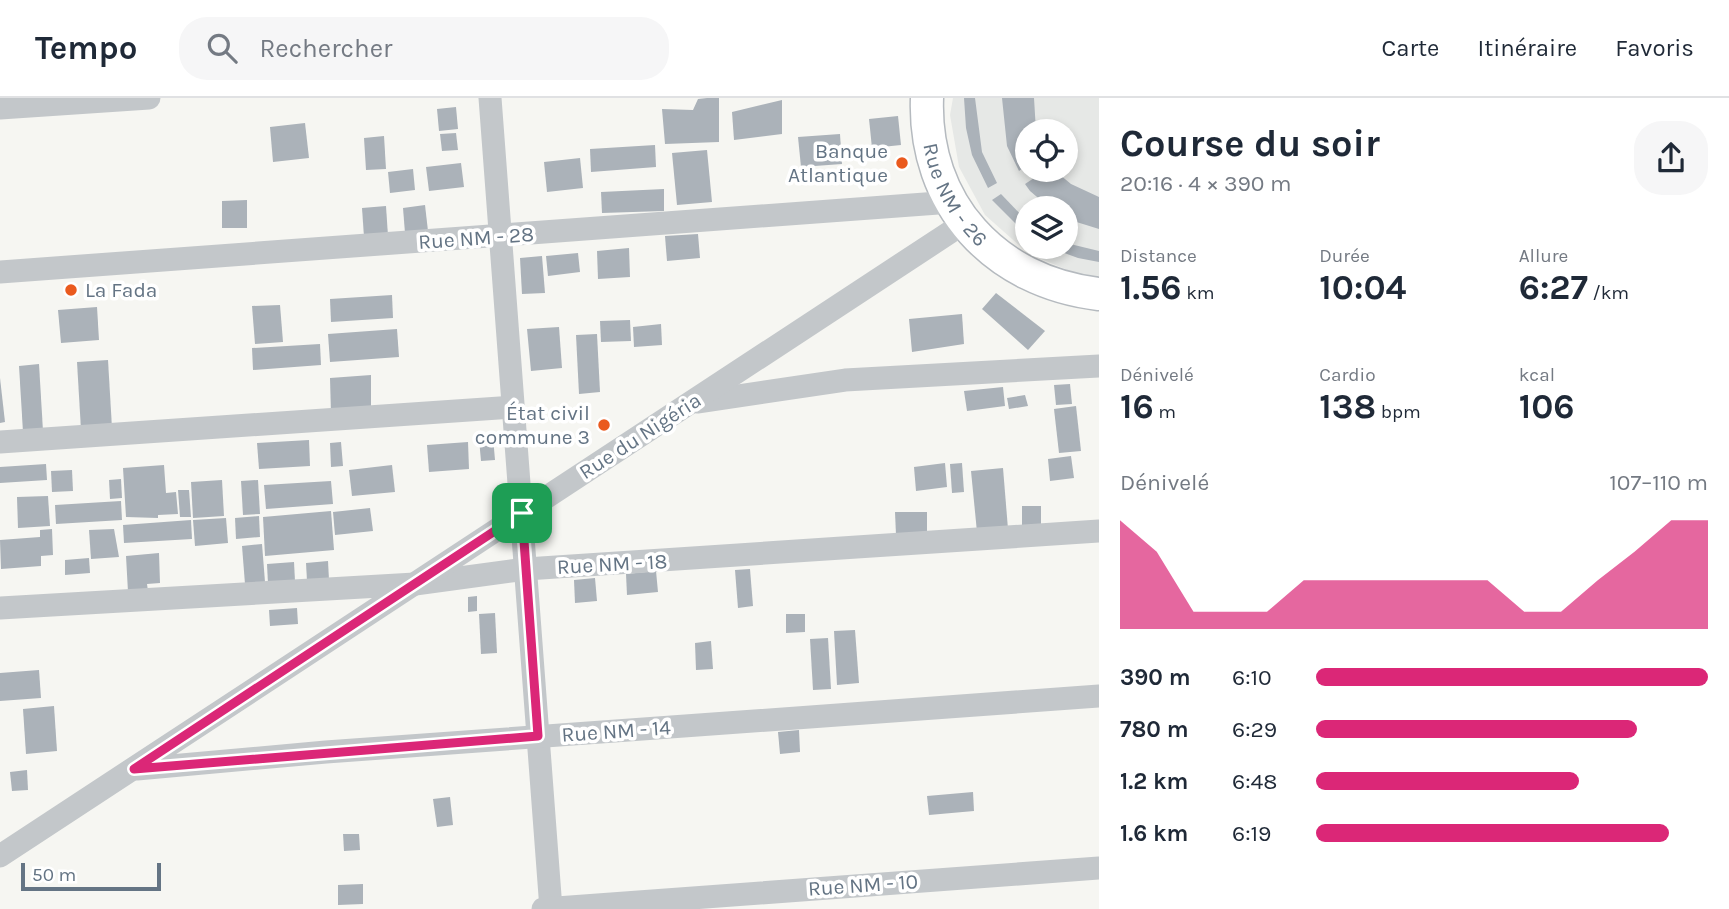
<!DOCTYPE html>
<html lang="fr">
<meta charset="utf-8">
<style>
:root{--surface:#fff;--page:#f6f6f7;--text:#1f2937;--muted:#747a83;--line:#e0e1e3;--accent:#db2777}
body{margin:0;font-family:Karla,sans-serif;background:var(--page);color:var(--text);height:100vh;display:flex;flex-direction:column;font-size:26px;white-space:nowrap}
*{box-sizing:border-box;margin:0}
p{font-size:23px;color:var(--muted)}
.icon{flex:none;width:38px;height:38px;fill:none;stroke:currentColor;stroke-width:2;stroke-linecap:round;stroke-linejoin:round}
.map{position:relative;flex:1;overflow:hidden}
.side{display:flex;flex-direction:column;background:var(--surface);width:630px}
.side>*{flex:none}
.buttons{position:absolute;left:1015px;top:21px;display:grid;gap:14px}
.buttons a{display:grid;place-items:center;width:63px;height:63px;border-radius:50%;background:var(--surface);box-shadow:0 4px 10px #0003;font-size:35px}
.scale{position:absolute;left:21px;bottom:18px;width:140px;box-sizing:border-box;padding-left:7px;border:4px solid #647484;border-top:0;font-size:19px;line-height:24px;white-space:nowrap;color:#647484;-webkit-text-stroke:5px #fff;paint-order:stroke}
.pin{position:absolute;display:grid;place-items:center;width:60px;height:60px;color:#fff;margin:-30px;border-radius:14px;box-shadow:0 4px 10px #0006}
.round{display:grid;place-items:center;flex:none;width:74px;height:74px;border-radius:28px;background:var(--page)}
.summary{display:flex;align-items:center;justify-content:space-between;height:119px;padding:0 21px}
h1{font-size:38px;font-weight:700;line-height:52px}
.stats{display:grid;grid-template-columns:repeat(3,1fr);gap:10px;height:119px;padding:7px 21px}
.stats div{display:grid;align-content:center}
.stats b{font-size:35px;font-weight:700}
.stats small{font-size:19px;font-weight:400}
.stats p{font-size:19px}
.chart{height:196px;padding:14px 21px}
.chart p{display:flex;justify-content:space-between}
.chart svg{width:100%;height:126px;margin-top:7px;fill:var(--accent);opacity:.7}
ul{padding:0 21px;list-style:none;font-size:23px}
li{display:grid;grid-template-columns:112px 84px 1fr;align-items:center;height:52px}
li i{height:18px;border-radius:9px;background:var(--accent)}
header{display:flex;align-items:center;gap:42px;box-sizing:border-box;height:98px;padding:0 35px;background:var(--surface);border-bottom:2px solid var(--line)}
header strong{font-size:33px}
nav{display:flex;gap:38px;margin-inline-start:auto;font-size:24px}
.search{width:490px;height:63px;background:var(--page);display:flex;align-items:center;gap:18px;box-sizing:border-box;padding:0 24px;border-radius:28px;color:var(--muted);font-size:26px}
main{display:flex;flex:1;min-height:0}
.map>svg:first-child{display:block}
.built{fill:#e6e8e6;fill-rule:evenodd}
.building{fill:#abb2b9}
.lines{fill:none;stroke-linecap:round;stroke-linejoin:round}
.secondary-casing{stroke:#b5babf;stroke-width:35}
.street{stroke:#c3c7ca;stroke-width:23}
.secondary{stroke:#fff;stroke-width:32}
.route-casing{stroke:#fff;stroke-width:14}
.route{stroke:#db2777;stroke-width:9}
.poi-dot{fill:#ea5a1e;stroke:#fff;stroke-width:2.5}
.labels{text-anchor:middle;stroke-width:7;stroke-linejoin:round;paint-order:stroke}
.poi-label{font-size:21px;fill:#647484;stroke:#fff;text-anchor:end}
.street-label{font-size:21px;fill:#647484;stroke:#fff}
</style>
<header>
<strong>Tempo</strong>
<div class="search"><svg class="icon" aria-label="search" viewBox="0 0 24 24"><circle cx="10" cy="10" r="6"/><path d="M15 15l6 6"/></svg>Rechercher</div>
<nav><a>Carte</a><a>Itinéraire</a><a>Favoris</a></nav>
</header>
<main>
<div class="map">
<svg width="1099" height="811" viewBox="0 0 1099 811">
<rect width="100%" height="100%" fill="#f6f6f2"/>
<!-- built -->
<path class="built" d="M953,0H1099V178L1077,176L1029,156L985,117L959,69L950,17ZM1027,33H1066V72H1027ZM1027,110H1066V149H1027Z"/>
<!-- building -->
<g class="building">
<path d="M707,0H719V44L665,46L662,11L693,12L698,1Z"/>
<path d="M964,0H975L982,54L997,85L988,90L972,57L966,30Z"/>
<path d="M1002,0H1034L1036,33H1027V67L1019,73L1007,48Z"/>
<path d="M782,2V36L734,42L732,14Z"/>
<path d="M456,9L458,31L439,33L437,11Z"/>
<path d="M898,18L901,47L872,50L869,21Z"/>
<path d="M305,25L309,60L273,64L270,29Z"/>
<path d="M456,35L458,52L442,53L440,36Z"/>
<path d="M840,36L842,66L801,69L798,39Z"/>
<path d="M384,38L386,71L366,72L364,40Z"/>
<path d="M655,47L656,69L591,74L590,51Z"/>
<path d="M707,52L712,104L677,107L672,55Z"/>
<path d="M580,60L583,90L547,94L544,64Z"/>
<path d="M461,65L464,89L429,93L426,69Z"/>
<path d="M413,71L415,92L390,95L388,74Z"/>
<path d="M1046,72H1054L1071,86L1099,99V131L1070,122L1066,120V110H1050L1030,93L1025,86Z"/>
<path d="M664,91V113L602,115L601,94Z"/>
<path d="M1001,96L1027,123V137L992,102Z"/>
<path d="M247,102V130H222V103Z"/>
<path d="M425,107L428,133L405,135L403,110Z"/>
<path d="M386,108L388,138L364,139L362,110Z"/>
<path d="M698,136L700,160L667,163L665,138Z"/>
<path d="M1066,145L1099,153V164L1078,160L1048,149H1066Z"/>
<path d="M629,150L630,179L598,181L597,153Z"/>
<path d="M578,155L580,174L548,178L546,158Z"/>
<path d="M542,158L545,195L522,196L520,160Z"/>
<path d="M996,195L1045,233L1028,252L982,211Z"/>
<path d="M392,197L393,220L331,224L330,201Z"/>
<path d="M280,207L283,244L255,246L252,208Z"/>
<path d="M97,209L99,242L61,245L58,212Z"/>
<path d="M962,216L964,246L912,254L909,221Z"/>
<path d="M630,222L631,243L601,244L600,223Z"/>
<path d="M661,226L662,247L634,249L633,229Z"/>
<path d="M559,229L562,270L531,273L527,231Z"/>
<path d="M397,231L399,259L330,264L328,236Z"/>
<path d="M597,236L600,294L579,296L576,237Z"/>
<path d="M320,246L321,267L253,272L252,250Z"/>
<path d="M108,262L112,330L81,332L77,264Z"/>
<path d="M39,266L43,333L23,334L19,268Z"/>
<path d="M371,277V308L331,316L330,280Z"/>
<path d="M0,280L5,324L0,325Z"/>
<path d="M1070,286L1072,306L1056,307L1054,287Z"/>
<path d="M1003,289L1005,308L967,313L964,293Z"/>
<path d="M1025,297L1028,308L1009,311L1007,300Z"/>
<path d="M1076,308L1081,353L1059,355L1054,311Z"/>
<path d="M493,339L495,362L481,363L479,341Z"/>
<path d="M309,342L310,368L259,371L257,345Z"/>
<path d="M341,344L343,368L331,369L330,345Z"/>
<path d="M468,344L469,371L429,374L427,347Z"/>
<path d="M1071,358L1074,380L1050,383L1048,361Z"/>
<path d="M945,365L947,389L916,393L914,369Z"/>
<path d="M962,365L964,394L952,395L950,366Z"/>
<path d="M46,366L47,382L0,385V369Z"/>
<path d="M164,367L166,395L176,394L178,416L158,417V420L126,419L123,370Z"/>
<path d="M392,367L395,394L352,398L349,372Z"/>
<path d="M1003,370L1008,431L977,434L971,373Z"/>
<path d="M72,372L73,393L52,394L51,373Z"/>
<path d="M121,381L122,400L110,401L109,382Z"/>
<path d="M222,382L224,418L193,420L191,384Z"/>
<path d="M258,382L260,416L243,417L241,383Z"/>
<path d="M331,383L333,406L266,411L264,387Z"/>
<path d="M178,392H189L191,419H180Z"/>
<path d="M48,398L50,428L18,430L17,399Z"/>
<path d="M121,403L122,422L56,426L55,407Z"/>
<rect x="1022" y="408" width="19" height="19"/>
<path d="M370,410L373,433L335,437L333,414Z"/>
<path d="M331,413L334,452L265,458L263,419Z"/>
<path d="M895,414H927V437H896Z"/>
<path d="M259,418L260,439L236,441L235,420Z"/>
<path d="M226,420L228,445L195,448L193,422Z"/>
<path d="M191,422L192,441L124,445L123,427Z"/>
<path d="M52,431L53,457L41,458V468L1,471L0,442L40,439V432Z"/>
<path d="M114,431L119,459L91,461L89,432Z"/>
<path d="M262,446L265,484L245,486L242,448Z"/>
<path d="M159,455L160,485L147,486L148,493L128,494L126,458Z"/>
<path d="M89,460L90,475L65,477V462Z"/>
<path d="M328,463L329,482L307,483L306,465Z"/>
<path d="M294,464L295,483L268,486L267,466Z"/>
<path d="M750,471L753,508L738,510L735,472Z"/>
<path d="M656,473L658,494L627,497L626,476Z"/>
<path d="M595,480L597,503L575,505L574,482Z"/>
<path d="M477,498V513L468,514V499Z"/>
<path d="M297,510L298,526L270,528L269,512Z"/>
<path d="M495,515L497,555L481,556L479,516Z"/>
<path d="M786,516H805V534L786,535Z"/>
<path d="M855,532L859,585L837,587L834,533Z"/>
<path d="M828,540L831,591L813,592L810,541Z"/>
<path d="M711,543L713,571L696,572L695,545Z"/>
<path d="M39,572L41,600L0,603V575Z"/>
<path d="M54,608L57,653L26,656L23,611Z"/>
<path d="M799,632L800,654L780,656L778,634Z"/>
<path d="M27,672L28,692L12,693L10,674Z"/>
<path d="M973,694L974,713L929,717L927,698Z"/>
<path d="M450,699L453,727L437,729L433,701Z"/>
<path d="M343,736H359L360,752L344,753Z"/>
<path d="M363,786V806L338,807V787Z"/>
</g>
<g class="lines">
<!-- secondary casing -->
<g class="secondary-casing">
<g id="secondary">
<path id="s1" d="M927,0C923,106 995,184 1099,196"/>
</g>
</g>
<!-- street -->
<g class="street">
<path d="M490,0L551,811"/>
<path d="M0,10L149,0"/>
<path d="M0,174L952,104"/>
<path d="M697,304L845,282L1099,268"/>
<path d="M0,344L513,309"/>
<path d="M0,510L415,486L526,471L1099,433"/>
<path d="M137,671L326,654L1099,598"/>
<path d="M0,758L964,125"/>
<path d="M543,811L1099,770"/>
</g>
<!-- secondary -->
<use href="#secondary" class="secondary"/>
</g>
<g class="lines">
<!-- route casing -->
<g class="route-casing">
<path id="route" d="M522,415L538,638L134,671Z"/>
</g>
<!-- route -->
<use href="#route" class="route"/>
</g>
<!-- markers -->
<g class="poi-dot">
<circle cx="902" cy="65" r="7"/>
<circle cx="71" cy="192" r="7"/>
<circle cx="604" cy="327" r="7"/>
</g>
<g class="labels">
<!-- poi labels -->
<g class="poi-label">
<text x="888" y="60">Banque<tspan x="888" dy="24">Atlantique</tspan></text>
<text x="85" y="199" text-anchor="start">La Fada</text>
<text x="590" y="322">État civil<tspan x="590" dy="24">commune 3</tspan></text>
</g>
<!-- street labels -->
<g class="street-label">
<text dy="7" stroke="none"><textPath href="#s1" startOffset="103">Rue NM - 26</textPath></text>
<text transform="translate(476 140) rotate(-4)" y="7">Rue NM - 28</text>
<text transform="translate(640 338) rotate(-33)" y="7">Rue du Nigéria</text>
<text transform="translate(612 466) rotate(-3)" y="7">Rue NM - 18</text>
<text transform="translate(616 633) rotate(-4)" y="7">Rue NM - 14</text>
<text transform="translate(863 787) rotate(-4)" y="7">Rue NM - 10</text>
</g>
</g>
</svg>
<div class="buttons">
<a><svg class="icon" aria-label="locate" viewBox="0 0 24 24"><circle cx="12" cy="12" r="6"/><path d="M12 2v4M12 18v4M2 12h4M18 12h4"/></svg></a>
<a><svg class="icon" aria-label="layers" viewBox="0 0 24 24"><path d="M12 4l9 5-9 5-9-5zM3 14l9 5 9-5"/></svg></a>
</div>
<div class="scale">50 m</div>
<div class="pin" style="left:522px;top:415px;background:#1e9e55"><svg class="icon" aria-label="arrive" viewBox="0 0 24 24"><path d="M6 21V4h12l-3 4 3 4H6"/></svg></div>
</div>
<section class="side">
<div class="summary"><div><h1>Course du soir</h1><p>20:16 · 4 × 390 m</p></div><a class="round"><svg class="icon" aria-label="share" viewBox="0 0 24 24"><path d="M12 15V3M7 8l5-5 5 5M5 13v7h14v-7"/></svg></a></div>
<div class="stats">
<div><p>Distance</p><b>1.56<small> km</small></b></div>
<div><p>Durée</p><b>10:04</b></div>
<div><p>Allure</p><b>6:27<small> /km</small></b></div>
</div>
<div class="stats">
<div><p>Dénivelé</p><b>16<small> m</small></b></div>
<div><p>Cardio</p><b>138<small> bpm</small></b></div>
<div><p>kcal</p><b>106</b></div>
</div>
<div class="chart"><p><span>Dénivelé</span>107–110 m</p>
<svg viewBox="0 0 160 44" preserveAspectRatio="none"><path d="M0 44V6L10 17L20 38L30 38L40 38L50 27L60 27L70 27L80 27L90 27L100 27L110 38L120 38L130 27L140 17L150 6L160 6V44z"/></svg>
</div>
<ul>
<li><b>390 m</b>6:10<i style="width:100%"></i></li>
<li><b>780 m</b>6:29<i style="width:82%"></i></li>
<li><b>1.2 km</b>6:48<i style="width:67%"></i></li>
<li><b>1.6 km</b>6:19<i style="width:90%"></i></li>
</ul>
</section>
</main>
